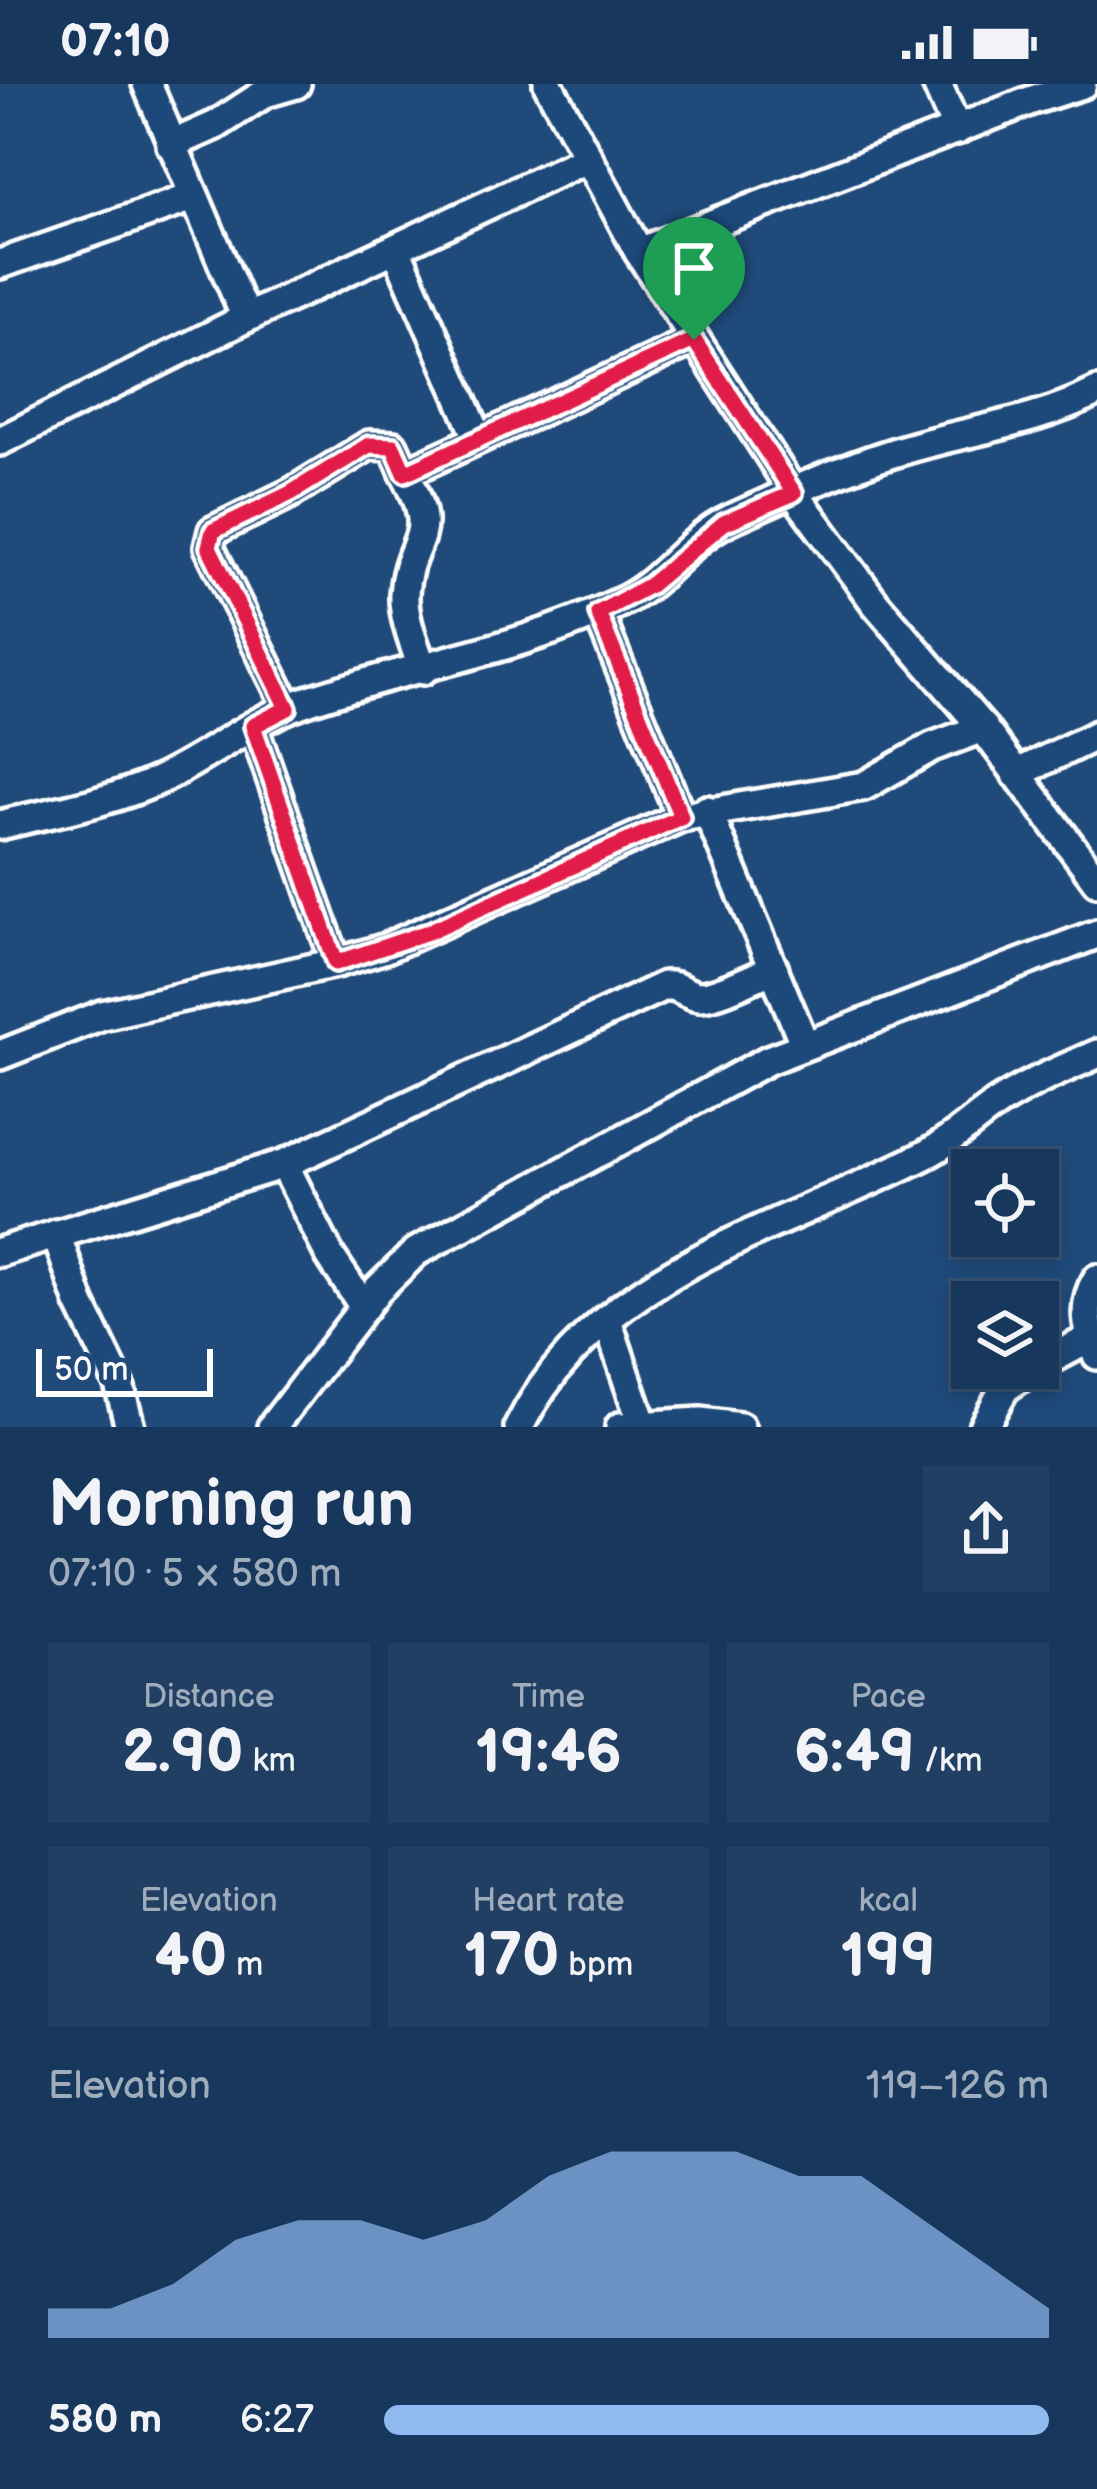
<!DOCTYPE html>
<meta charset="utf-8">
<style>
:root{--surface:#17385c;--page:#203f62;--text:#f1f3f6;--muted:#9eacbb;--line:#365272;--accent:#90b9f0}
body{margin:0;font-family:"Balsamiq Sans",sans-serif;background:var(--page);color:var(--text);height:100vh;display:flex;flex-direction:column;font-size:45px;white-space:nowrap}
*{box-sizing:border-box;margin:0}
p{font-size:39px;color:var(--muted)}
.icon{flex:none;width:66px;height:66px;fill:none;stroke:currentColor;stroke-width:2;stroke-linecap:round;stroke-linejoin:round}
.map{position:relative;height:1343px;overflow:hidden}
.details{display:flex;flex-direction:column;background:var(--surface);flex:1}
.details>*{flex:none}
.tools{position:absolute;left:951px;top:1065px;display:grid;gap:24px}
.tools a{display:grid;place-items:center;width:108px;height:108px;border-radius:0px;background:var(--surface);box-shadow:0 6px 18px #0003,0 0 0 3px var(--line);font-size:60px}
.scale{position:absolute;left:36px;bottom:30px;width:177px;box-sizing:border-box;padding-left:12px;border:6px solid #fff;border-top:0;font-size:33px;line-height:42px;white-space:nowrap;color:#fff;-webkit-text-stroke:9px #1f4a7a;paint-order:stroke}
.pin{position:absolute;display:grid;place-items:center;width:102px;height:102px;color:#fff;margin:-123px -51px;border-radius:50% 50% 50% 0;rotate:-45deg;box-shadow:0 0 12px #0007}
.pin .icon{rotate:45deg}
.round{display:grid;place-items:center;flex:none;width:126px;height:126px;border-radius:0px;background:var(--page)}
.summary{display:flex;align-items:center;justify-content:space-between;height:204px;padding:0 48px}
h1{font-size:66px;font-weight:600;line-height:90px}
.figures{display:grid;grid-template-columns:repeat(3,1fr);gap:18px;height:204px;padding:12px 48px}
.figures div{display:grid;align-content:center;border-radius:0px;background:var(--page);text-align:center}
.figures b{font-size:60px;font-weight:600}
.figures small{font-size:33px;font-weight:400}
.figures p{font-size:33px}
.chart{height:336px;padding:24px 48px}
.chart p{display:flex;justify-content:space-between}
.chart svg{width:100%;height:216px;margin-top:12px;fill:var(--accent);opacity:.7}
ul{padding:0 48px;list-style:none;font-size:39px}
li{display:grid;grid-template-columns:192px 144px 1fr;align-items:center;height:90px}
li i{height:30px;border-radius:15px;background:var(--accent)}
.status{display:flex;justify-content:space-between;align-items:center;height:84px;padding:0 60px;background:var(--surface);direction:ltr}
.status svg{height:33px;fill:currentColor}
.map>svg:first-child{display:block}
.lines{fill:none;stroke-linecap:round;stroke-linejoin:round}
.minor-casing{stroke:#fff;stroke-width:36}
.minor{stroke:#1f4a7a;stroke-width:27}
.route-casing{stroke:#fff;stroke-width:24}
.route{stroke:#e11d48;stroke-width:15}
</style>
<div class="status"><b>07:10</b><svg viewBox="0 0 49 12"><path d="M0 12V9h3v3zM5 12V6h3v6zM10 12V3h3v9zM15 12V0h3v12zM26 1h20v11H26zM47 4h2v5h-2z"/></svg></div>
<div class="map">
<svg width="1097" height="1343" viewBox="0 0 1097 1343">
<rect width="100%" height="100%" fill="#1f4a7a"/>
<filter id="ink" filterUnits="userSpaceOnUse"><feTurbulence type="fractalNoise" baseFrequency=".00833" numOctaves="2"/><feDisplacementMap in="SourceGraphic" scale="24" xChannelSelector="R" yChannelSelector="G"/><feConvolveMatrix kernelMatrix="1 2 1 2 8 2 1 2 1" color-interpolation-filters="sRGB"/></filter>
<g filter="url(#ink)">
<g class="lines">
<!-- minor casing -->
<g class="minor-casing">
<g id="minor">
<path d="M147,0L246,234"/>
<path d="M548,0L639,168L794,409L876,520L983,644L1097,797"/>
<path d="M937,0L957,46"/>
<path d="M171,61L216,41L265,9L296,0"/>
<path d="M396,165L478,353"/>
<path d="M639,168L1032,16L1082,0"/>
<path d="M0,180L193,113"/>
<path d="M0,357L246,234L588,74"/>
<path d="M598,529L681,733"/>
<path d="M423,586C415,562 403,535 404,510C408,451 442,456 405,389L694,256"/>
<path d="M288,624L209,463L213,447L291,409L369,361L393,362L405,389"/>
<path d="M253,642L336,879"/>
<path d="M1016,690L1097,651"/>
<path d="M707,726L804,959"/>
<path d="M0,741C52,728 108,719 157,697C207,674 249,638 301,619C406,582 520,567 621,518C663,499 687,456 729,436C791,408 858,377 924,360C984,344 1041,336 1097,308"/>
<path d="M0,971L102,931L336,879L386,864L681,733L864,702L932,663L983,644"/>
<path d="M284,1080L330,1172L364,1223"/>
<path d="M56,1150L80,1219L119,1300L130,1343"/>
<path d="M0,1168L284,1080L664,902C679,900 686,911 700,912C718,912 756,892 774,885"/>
<path d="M1097,1195C1081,1221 1087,1243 1097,1271"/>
<path d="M607,1236L642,1339"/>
<path d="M1038,1282L1091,1254"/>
<path d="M272,1343L378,1205L416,1168L768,976L1097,850"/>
<path d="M519,1343C595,1188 782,1144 923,1072C951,1058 973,1036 998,1019C1029,999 1063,985 1097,970"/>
<path d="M620,1343L701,1338L740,1343"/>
<path d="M983,1343L1005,1304L1035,1284"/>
</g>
</g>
<!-- minor -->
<use href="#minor" class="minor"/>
</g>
</g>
<g class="lines" filter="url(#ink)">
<!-- route casing -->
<g class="route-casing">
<path id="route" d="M694,256L794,409L724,439L650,501L598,529L681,733L428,848L336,879L253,642L288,624L209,463L213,447L291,409L369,361L393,362L405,389Z"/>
</g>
<!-- route -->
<use href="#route" class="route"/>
</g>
</svg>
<div class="tools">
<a><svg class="icon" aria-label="locate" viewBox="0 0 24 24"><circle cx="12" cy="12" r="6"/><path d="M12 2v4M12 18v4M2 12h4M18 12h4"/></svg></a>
<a><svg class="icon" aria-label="layers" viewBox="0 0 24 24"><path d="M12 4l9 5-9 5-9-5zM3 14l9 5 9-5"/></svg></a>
</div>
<div class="scale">50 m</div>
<div class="pin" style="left:694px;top:256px;background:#1e9e55"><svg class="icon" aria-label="arrive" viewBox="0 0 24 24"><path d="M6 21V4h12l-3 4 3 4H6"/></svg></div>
</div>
<section class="details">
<div class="summary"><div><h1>Morning run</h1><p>07:10 · 5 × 580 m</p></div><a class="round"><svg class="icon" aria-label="share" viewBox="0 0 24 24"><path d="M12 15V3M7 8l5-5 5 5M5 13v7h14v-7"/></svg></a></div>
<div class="figures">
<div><p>Distance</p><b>2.90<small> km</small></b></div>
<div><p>Time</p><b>19:46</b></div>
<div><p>Pace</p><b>6:49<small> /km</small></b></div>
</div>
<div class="figures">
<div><p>Elevation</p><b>40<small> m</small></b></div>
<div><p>Heart rate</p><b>170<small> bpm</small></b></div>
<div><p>kcal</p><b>199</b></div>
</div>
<div class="chart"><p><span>Elevation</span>119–126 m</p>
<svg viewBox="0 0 160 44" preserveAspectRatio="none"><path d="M0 44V38L10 38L20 33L30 24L40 20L50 20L60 24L70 20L80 11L90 6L100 6L110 6L120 11L130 11L140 20L150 29L160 38V44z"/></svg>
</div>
<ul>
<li><b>580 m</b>6:27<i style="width:100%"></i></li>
</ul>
</section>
